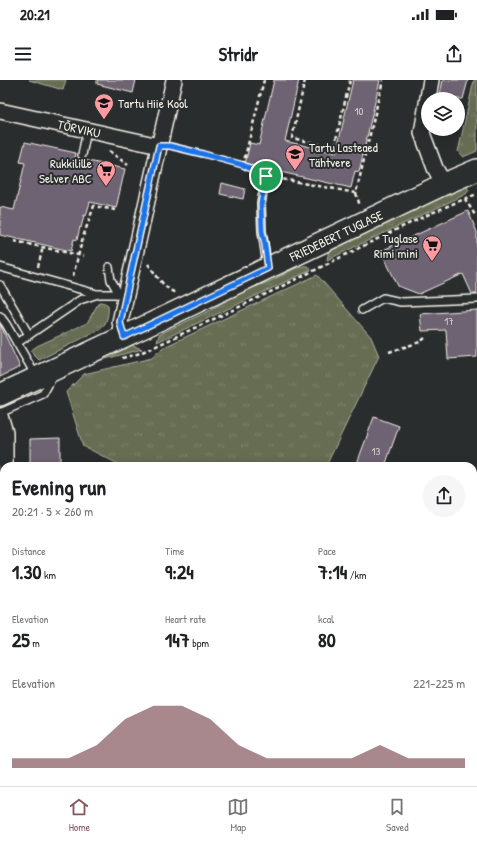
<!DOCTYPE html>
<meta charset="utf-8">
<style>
:root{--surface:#fff;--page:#f6f6f6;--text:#202124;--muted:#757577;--line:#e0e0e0;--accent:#84575d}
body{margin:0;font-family:"Patrick Hand",sans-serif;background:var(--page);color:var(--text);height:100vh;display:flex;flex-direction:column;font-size:15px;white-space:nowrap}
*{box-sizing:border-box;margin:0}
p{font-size:13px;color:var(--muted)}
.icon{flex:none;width:22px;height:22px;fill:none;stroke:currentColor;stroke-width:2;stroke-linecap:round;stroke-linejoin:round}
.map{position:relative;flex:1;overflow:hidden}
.panel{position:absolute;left:0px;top:382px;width:477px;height:324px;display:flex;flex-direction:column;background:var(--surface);border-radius:12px 12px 0 0;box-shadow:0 2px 10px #0003}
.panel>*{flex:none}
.controls{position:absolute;left:421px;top:12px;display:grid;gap:8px}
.controls a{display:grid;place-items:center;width:44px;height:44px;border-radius:50%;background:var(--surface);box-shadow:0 2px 10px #0003;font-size:20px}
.pin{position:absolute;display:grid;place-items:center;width:34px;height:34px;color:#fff;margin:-17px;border:2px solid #fff;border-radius:50%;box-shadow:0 1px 4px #0007}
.round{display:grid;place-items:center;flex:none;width:42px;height:42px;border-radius:21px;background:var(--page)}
.summary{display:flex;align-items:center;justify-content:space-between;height:68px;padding:0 12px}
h1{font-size:22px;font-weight:800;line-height:30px}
.stats{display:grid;grid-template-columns:repeat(3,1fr);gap:6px;height:68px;padding:4px 12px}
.stats div{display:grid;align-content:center}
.stats b{font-size:20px;font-weight:800}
.stats small{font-size:11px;font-weight:400}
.stats p{font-size:11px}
.chart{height:112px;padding:8px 12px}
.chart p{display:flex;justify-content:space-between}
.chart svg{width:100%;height:72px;margin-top:4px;fill:var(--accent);opacity:.7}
.status{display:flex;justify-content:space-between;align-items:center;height:28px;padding:0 20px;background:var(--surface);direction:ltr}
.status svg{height:11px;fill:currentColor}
header{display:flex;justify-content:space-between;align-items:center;height:52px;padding:0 12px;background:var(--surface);font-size:18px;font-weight:800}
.dock{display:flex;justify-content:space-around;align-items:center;height:56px;border-top:1px solid var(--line);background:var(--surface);font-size:11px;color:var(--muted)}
.dock a{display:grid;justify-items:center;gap:2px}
.dock .active{color:var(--accent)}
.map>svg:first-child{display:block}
.grass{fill:url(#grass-tufts);stroke:#adaf9e}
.pitch{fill:#666d53;stroke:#adaf9e}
.building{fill:#6e6372;stroke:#f4f1e8}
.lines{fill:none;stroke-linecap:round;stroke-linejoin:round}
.lane-casing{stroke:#f4f1e8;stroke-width:10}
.street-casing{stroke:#f4f1e8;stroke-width:18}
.secondary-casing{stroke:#f4f1e8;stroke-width:24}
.path{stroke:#f4f1e8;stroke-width:2.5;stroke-dasharray:4 3;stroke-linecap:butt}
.lane{stroke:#2a2d2e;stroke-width:7}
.street{stroke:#2a2d2e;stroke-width:15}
.secondary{stroke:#2a2d2e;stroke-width:21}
.route-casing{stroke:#fff;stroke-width:8}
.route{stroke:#1a73e8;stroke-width:5}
.labels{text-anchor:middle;stroke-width:4;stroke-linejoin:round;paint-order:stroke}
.number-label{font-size:11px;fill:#d2ceca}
.poi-label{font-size:13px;fill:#f4f1e8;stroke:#2a2d2e;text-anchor:start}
.street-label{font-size:13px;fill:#f4f1e8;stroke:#2a2d2e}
</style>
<div class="status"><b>20:21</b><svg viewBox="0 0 49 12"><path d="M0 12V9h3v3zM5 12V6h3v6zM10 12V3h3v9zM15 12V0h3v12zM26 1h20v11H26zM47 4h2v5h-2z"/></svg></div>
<header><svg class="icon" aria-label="menu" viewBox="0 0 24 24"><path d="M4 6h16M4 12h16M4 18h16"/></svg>Stridr<svg class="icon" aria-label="share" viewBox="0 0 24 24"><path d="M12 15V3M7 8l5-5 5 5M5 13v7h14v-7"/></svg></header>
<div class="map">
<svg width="477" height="706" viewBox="0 0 477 706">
<defs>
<pattern id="grass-tufts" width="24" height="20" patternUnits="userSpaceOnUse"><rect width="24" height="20" fill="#666d53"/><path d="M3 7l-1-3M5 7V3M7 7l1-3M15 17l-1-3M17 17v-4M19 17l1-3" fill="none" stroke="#7c826c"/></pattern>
</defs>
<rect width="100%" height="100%" fill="#2a2d2e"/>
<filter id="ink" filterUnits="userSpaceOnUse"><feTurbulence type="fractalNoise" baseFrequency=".025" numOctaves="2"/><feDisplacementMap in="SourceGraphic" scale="8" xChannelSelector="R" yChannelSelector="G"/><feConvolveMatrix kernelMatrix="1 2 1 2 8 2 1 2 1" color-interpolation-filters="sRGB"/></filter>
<g filter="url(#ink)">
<!-- grass -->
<g class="grass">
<path d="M474,0H477V71L463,77L458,72Z"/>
<path d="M465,105L467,107L469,110L466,114L327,180L329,170Z"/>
<path d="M304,186H308L311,190L157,262L159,255L168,250L211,230L221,223L242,212L271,201L294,189Z"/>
<path d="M317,195L371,257L379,276L326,386H233L229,384L224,386H122L83,366L66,312L84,294L152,278L162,268Z"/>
<path d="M99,222C103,222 105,223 108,225C109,233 107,244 101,249L39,280L30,271L37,266L87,243Z"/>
<path d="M129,265L134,266L142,269L91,283Z"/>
</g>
<!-- pitch -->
<path class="pitch" d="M29,0H66L63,10Z"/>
<!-- building -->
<g class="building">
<path d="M97,0H136L133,13L97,4Z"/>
<path d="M274,0H299L285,61L336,73L353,0H380L359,92L355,91L351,108L245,84L250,63L259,65Z"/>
<path d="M443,0H468L463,19H439Z"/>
<path d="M25,62L76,73L75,78L81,80H84L125,89L116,128L90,122L86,136L84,135L81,148L80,147L77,160L74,159L71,171L0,155V127L14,130L25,83L20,82Z"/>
<path d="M222,103L245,109L243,119L220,114Z"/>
<path d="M468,131L477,152V214H472L463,194L419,214L398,206L381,171Z"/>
<path d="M477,230V277L448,279L446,250L422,251L420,234Z"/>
<path d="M0,244L20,287L0,297Z"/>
<path d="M374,337L399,346L385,386H356Z"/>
<path d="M60,358V386H30V359Z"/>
</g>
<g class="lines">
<!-- lane casing -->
<g class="lane-casing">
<g id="lane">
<path d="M82,75L87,50"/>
<path d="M266,96L261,124L262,151L267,186"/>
<path d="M0,187L97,214"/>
<path d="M109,187L111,200L119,214"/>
<path d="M0,205L29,255"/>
<path d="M362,230L383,218L401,222L477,219"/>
<path d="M0,236L6,244L36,296"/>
<path d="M17,263L80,220L98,214H116L126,216"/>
<path d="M0,333L43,314L53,296"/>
</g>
</g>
<!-- street casing -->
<g class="street-casing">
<g id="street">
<path d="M431,0L422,53L435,88L444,104"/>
<path id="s1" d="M0,31L159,66"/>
<path d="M124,257L120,242L174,0"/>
<path d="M0,336L5,352V386"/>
<path d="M0,468L4,462"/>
</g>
</g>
<!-- secondary casing -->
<g class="secondary-casing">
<g id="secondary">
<path id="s2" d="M0,315L142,248L444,104L477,90"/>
</g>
</g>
<!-- path -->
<g class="path">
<path d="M305,0L292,58L334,68L350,0"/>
<path d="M173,66L243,85L258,92"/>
<path d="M109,71L128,85"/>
<path d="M243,85L264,0"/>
<path d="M276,98L356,113L383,0"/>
<path d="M356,113L360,126"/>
<path d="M465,119L475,135H477"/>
<path d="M14,161L83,176"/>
<path d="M148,184C156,194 163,208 176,213"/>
<path d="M38,187L43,167"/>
<path d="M73,196L83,157L94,126L115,130"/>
<path d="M389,272L420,262L425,258"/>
<path d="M122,278L137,274L152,268C205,243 259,218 311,192C366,165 420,136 477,114"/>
</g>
<!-- lane -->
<use href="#lane" class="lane"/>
<!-- street -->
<use href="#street" class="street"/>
<!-- secondary -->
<use href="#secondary" class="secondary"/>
</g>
</g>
<g class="lines" filter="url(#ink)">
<!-- route casing -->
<g class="route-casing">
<path id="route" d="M159,66H170L203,74L243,85L266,96L261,124L262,151L265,165L268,188L124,257L120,242Z"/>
</g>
<!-- route -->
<use href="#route" class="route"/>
</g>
<!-- icons -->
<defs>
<g id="school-pin" transform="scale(1)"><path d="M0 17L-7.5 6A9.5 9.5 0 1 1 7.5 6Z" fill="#ff9aa2" stroke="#2a2d2e"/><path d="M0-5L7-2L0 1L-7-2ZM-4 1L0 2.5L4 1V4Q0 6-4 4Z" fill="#111"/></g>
<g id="supermarket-pin" transform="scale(1)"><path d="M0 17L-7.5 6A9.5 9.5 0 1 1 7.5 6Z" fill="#ff9aa2" stroke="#2a2d2e"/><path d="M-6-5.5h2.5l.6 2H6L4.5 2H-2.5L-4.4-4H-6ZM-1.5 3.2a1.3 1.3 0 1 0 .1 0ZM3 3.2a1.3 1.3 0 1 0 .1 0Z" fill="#111"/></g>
</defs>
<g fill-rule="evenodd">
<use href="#school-pin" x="104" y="23"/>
<use href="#school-pin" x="295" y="74"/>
<use href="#supermarket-pin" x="106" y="90"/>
<use href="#supermarket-pin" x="432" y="165"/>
</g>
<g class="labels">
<!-- number labels -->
<g class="number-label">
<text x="359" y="35">10</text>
<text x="449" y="245">17</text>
<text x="376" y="375">13</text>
</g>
<!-- poi labels -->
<g class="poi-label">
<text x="118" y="28">Tartu Hiie Kool</text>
<text x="309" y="72">Tartu Lasteaed<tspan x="309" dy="15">Tähtvere</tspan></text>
<text x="92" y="88" text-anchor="end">Rukkilille<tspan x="92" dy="15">Selver ABC</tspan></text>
<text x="418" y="163" text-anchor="end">Tuglase<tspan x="418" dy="15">Rimi mini</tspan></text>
</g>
<!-- street labels -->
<g class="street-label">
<text dy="5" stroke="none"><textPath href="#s1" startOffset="81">TÕRVIKU</textPath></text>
<text dy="5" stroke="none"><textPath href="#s2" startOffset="372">FRIEDEBERT TUGLASE</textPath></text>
</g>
</g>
</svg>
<div class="controls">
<a><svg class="icon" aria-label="layers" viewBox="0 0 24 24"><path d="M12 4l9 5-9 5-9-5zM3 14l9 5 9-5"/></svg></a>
</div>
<div class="pin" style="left:266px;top:96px;background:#1e9e55"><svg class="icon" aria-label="arrive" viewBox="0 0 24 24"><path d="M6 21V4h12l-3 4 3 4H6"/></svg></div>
<section class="panel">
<div class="summary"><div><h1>Evening run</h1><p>20:21 · 5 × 260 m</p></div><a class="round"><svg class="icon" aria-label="share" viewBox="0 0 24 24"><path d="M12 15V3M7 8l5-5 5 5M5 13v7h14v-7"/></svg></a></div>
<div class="stats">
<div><p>Distance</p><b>1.30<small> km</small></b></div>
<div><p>Time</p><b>9:24</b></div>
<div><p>Pace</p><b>7:14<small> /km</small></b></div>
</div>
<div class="stats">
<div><p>Elevation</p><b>25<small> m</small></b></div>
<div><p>Heart rate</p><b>147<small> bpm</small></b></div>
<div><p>kcal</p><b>80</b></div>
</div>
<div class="chart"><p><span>Elevation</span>221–225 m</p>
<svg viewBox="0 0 160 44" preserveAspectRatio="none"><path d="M0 44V38L10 38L20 38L30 30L40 14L50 6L60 6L70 14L80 30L90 38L100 38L110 38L120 38L130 30L140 38L150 38L160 38V44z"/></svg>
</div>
</section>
</div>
<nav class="dock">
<a class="active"><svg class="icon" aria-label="home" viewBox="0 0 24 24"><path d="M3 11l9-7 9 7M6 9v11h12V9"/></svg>Home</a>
<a><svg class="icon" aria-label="map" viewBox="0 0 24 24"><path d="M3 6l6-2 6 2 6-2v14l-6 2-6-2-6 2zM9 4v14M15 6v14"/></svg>Map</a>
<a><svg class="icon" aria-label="saved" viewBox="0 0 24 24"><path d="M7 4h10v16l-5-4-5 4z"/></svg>Saved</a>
</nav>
